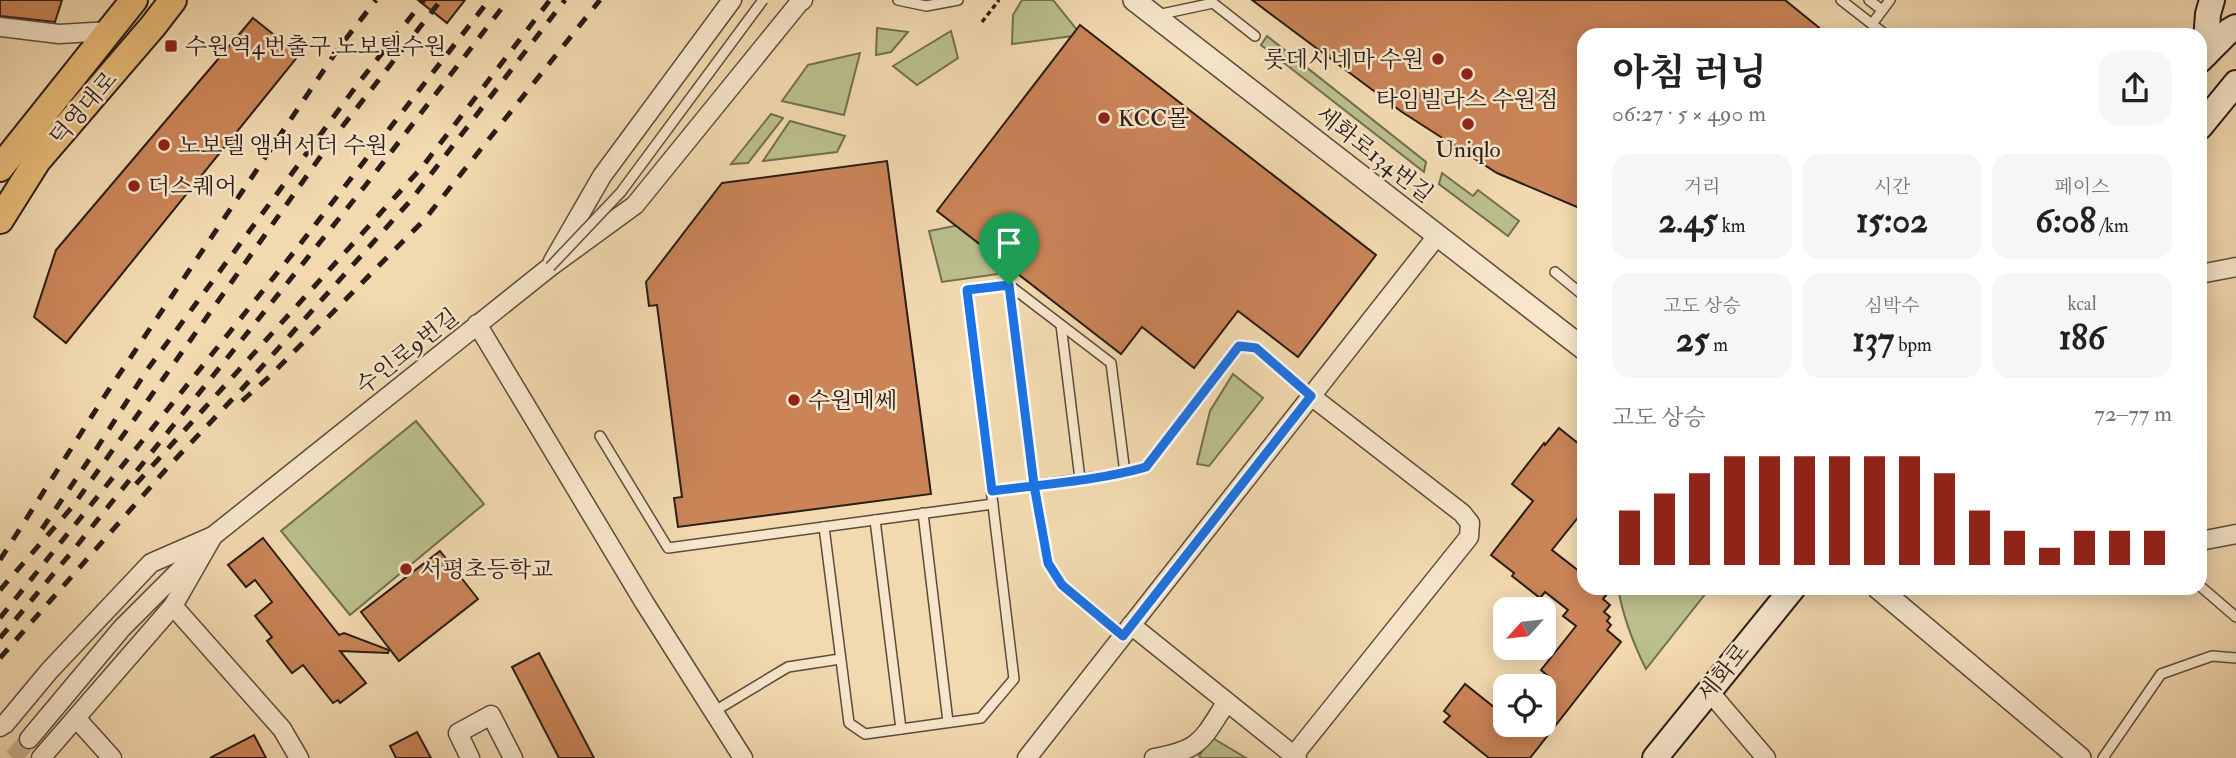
<!DOCTYPE html>
<html lang="ko">
<meta charset="utf-8">
<style>
:root{--surface:#fff;--page:#f6f6f6;--text:#222;--muted:#767676;--accent:#8f2418}
body{margin:0;font-family:"IM FELL Double Pica","Noto Serif KR",serif;background:var(--page);color:var(--text);height:100vh;display:flex;flex-direction:column;font-size:26px;white-space:nowrap}
*{box-sizing:border-box;margin:0}
p{font-size:23px;color:var(--muted)}
.icon{flex:none;width:38px;height:38px;fill:none;stroke:currentColor;stroke-width:2;stroke-linecap:round;stroke-linejoin:round}
.map{position:relative;flex:1;overflow:hidden}
.sheet{position:absolute;left:1577px;top:28px;width:630px;height:567px;display:flex;flex-direction:column;background:var(--surface);border-radius:21px;box-shadow:0 4px 18px #0003}
.sheet>*{flex:none}
.needle{width:46px;rotate:243deg}
.fabs{position:absolute;left:1493px;top:597px;display:grid;gap:14px}
.fabs a{display:grid;place-items:center;width:63px;height:63px;border-radius:14px;background:var(--surface);box-shadow:0 4px 18px #0003;font-size:35px}
.pin{position:absolute;display:grid;place-items:center;width:60px;height:60px;color:#fff;margin:-72px -30px;border-radius:50% 50% 50% 0;rotate:-45deg;box-shadow:0 0 7px #0007}
.pin .icon{rotate:45deg}
.round{display:grid;place-items:center;flex:none;width:74px;height:74px;border-radius:21px;background:var(--page)}
.head{display:flex;align-items:center;justify-content:space-between;height:119px;padding:0 35px}
h1{font-size:38px;font-weight:700;line-height:52px}
.figures{display:grid;grid-template-columns:repeat(3,1fr);gap:10px;height:119px;padding:7px 35px}
.figures div{display:grid;align-content:center;border-radius:18px;background:var(--page);text-align:center}
.figures b{font-size:35px;font-weight:700}
.figures small{font-size:19px;font-weight:400}
.figures p{font-size:19px}
.chart{height:196px;padding:14px 35px}
.chart p{display:flex;justify-content:space-between}
.chart svg{width:100%;height:126px;margin-top:7px;stroke:var(--accent);stroke-width:6}
.map>svg:first-child{display:block}
.green{fill:#babf8b;stroke:#726e51;stroke-width:2}
.building{fill:#ca8458;stroke:#2a1d17;stroke-width:2}
.lines{fill:none;stroke-linecap:round;stroke-linejoin:round}
.minor-tunnel{stroke:#cab391;stroke-width:18;stroke-dasharray:18 9;stroke-linecap:butt}
.service-casing{stroke:#5c4c3d;stroke-width:12}
.minor-casing{stroke:#5c4c3d;stroke-width:21}
.tertiary-casing{stroke:#5c4c3d;stroke-width:24}
.secondary-casing{stroke:#2a1d17;stroke-width:28}
.primary-casing{stroke:#2a1d17;stroke-width:30}
.path{stroke:#2a1d17;stroke-width:3.5;stroke-dasharray:5 3.5;stroke-linecap:butt}
.service{stroke:#f7e6cb;stroke-width:9}
.minor{stroke:#f7e6cb;stroke-width:18}
.tertiary{stroke:#f7e6cb;stroke-width:21}
.secondary{stroke:#f7e6cb;stroke-width:24}
.primary{stroke:#e9bc78;stroke-width:26}
.rail{stroke:#2a1d17;stroke-width:5;stroke-dasharray:12 12;stroke-linecap:butt}
.service-bridge-casing{stroke:#5c4c3d;stroke-width:12;stroke-linecap:butt}
.service-bridge{stroke:#f7e6cb;stroke-width:9}
.route-casing{stroke:#fff;stroke-width:14}
.route{stroke:#1a73e8;stroke-width:9}
.poi-dot{fill:#8f2418;stroke:#f7e6cb;stroke-width:2.5}
.labels{text-anchor:middle;stroke-width:5;stroke-linejoin:round;paint-order:stroke}
.poi-label{font-size:23px;fill:#2a1d17;stroke:#f7e6cb;text-anchor:start}
.street-label{font-size:23px;fill:#2a1d17;stroke:#f7e6cb}
</style>
<div class="map">
<svg width="2236" height="758" viewBox="0 0 2236 758">
<rect width="100%" height="100%" fill="#f2d9af"/>
<filter id="stains"><feTurbulence type="fractalNoise" baseFrequency=".00286" numOctaves="4"/><feColorMatrix values="0 0 0 0 .2 0 0 0 0 .09 0 0 0 0 .02 0 0 0 .5 -.17"/></filter>
<radialGradient id="worn" r=".72"><stop offset=".6" stop-color="#630" stop-opacity="0"/><stop offset="1" stop-color="#630" stop-opacity=".3"/></radialGradient>
<!-- green -->
<g class="green">
<path d="M1022,0H1053L1081,35L1012,44L1013,15Z"/>
<path d="M877,28L908,32L891,52L876,55Z"/>
<path d="M951,31L958,58L917,85L893,66Z"/>
<path d="M1267,36L1426,162L1424,172L1261,45Z"/>
<path d="M860,53L844,115L782,101L808,65Z"/>
<path d="M771,114L783,118L748,163L731,164Z"/>
<path d="M790,121L845,136L837,152L763,161Z"/>
<path d="M1442,173L1473,196L1478,190L1519,221L1508,236L1439,184Z"/>
<path d="M969,223L1005,273L942,282L929,231Z"/>
<path d="M1233,374L1263,398L1209,466L1197,464L1210,411Z"/>
<path d="M416,421L484,504L350,615L281,531Z"/>
<path d="M1618,588H1710L1646,669C1633,643 1623,617 1618,588Z"/>
<path d="M1211,737L1246,758H1202L1199,756Z"/>
</g>
<!-- building -->
<g class="building">
<path d="M0,0H62L55,22L0,16Z"/>
<path d="M418,0H465L447,23Z"/>
<path d="M1252,0H1785L1828,35H1584V210L1497,173L1402,112Z"/>
<path d="M253,18L299,55L66,343L34,317L56,250Z"/>
<path d="M1080,25L1376,255L1298,357L1238,311L1194,368L1142,327L1121,354L937,211Z"/>
<path d="M887,161L931,494L678,527L674,498L682,497L657,305L649,306L646,282L722,183Z"/>
<path d="M1559,428L1584,448V510L1552,550L1584,575V588H1612L1603,599L1610,605L1604,612L1610,617L1607,621L1611,625L1607,630L1621,642L1530,758H1489L1444,722L1450,716L1444,711L1465,684L1505,716V724H1544V682L1548,676L1541,670L1576,626L1563,616L1568,610L1545,592L1540,598L1512,576L1514,573L1491,555L1533,501L1512,484L1544,443L1545,445Z"/>
<path d="M263,538L339,635L344,633L389,650L388,653L340,651L366,683L340,703L338,700L333,703L303,665L292,673L267,641L272,637L255,616L272,602L255,580L246,587L228,565Z"/>
<path d="M440,551L478,599L399,661L361,612Z"/>
<path d="M539,653L594,758H559L512,667Z"/>
<path d="M417,732L431,758H396L390,746Z"/>
<path d="M254,735L266,758H210Z"/>
</g>
<g class="lines">
<!-- minor-tunnel -->
<path class="minor-tunnel" d="M13,758L29,739"/>
<!-- service casing -->
<g class="service-casing">
<g id="service">
<path d="M898,0L926,6L958,0"/>
<path d="M1841,0L1886,35"/>
<path d="M1869,0L1882,10"/>
<path d="M1157,15L1213,3L1255,36"/>
<path d="M1872,24L1890,0"/>
<path d="M1555,272L1584,296"/>
<path d="M1009,285L1034,485L1048,563L1062,585L1123,636"/>
<path d="M1061,325L1080,479"/>
<path d="M600,436L668,548L993,504"/>
<path d="M992,491L1125,473L1146,467L1239,347L1256,348L1311,396"/>
<path d="M923,513L948,722"/>
<path d="M875,520L901,729"/>
<path d="M824,527L849,723L865,734L981,718L1014,679L967,290L1009,285L1111,363L1125,473"/>
<path d="M2200,586L2236,617"/>
<path d="M713,712L788,667L840,659"/>
<path d="M2103,758L2161,674L2212,656L2236,658"/>
</g>
</g>
<!-- minor casing -->
<g class="minor-casing">
<g id="minor">
<path d="M0,27L59,34L110,31"/>
<path d="M553,261L602,176L732,0"/>
<path d="M2200,274L2236,267"/>
<path d="M477,324L644,602L743,758"/>
<path d="M2200,541L2236,534"/>
<path d="M173,606L282,729L299,758"/>
<path d="M1131,625L1297,758"/>
<path d="M1708,690L1766,758"/>
<path d="M76,718L112,758"/>
<path d="M0,727L5,724L50,670L151,563L213,536L550,267L635,205L799,3L803,0"/>
<path d="M29,739L122,628L196,554"/>
<path d="M1294,755L1469,537L1470,523L1462,513L1311,396"/>
<path d="M41,758L173,606L213,536"/>
<path d="M470,758L458,733L491,715L513,758"/>
<path d="M1027,758L1437,236"/>
<path d="M1154,758C1201,750 1202,740 1226,703"/>
</g>
</g>
<!-- tertiary casing -->
<g class="tertiary-casing">
<g id="tertiary">
<path d="M1134,0L1584,349"/>
<path d="M1878,588L2080,758"/>
</g>
</g>
<!-- secondary casing -->
<g class="secondary-casing">
<g id="secondary">
<path d="M2205,55L2208,14L2212,0"/>
<path d="M2200,60L2229,31L2236,27"/>
<path d="M2200,127L2236,83"/>
<path d="M1655,758L1793,588"/>
</g>
</g>
<!-- primary casing -->
<g class="primary-casing">
<g id="primary">
<path d="M0,168L134,0"/>
<path d="M0,220L37,161L153,26L173,0"/>
</g>
</g>
<!-- path -->
<path class="path" d="M982,22L999,0"/>
<!-- service -->
<use href="#service" class="service"/>
<!-- minor -->
<use href="#minor" class="minor"/>
<!-- tertiary -->
<use href="#tertiary" class="tertiary"/>
<!-- secondary -->
<use href="#secondary" class="secondary"/>
<!-- primary -->
<use href="#primary" class="primary"/>
<!-- rail -->
<g class="rail">
<path d="M242,401L270,376L425,219L600,0"/>
<path d="M136,484L423,166L550,0"/>
<path d="M42,529L97,448L147,370L360,81L424,0"/>
<path d="M0,560L106,394L338,49L376,0"/>
<path d="M0,590L73,506L335,136L441,0"/>
<path d="M0,618L294,252L489,0"/>
<path d="M0,638L75,548L365,186L508,0"/>
<path d="M0,658L168,467L242,389L411,200L565,0"/>
</g>
<!-- service-bridge casing -->
<g class="service-bridge-casing">
<path id="service-bridge" d="M550,267L621,192L763,0"/>
</g>
<!-- service-bridge -->
<use href="#service-bridge" class="service-bridge"/>
</g>
<g class="lines">
<!-- route casing -->
<g class="route-casing">
<path id="route" d="M1009,285L967,290L992,491C1043,484 1097,481 1146,467L1239,346L1256,348L1311,396L1123,636L1062,585L1048,563L1034,485L1009,285"/>
</g>
<!-- route -->
<use href="#route" class="route"/>
</g>
<!-- markers -->
<g class="poi-dot">
<rect x="164" y="39" width="14" height="14" rx="3.5"/>
<circle cx="1438" cy="59" r="7"/>
<circle cx="1467" cy="74" r="7"/>
<circle cx="1104" cy="118" r="7"/>
<circle cx="1468" cy="124" r="7"/>
<circle cx="164" cy="145" r="7"/>
<circle cx="134" cy="186" r="7"/>
<circle cx="794" cy="400" r="7"/>
<circle cx="406" cy="569" r="7"/>
</g>
<g class="labels">
<!-- poi labels -->
<g class="poi-label">
<text x="185" y="54">수원역4번출구.노보텔수원</text>
<text x="1424" y="67" text-anchor="end">롯데시네마 수원</text>
<text x="1467" y="107" text-anchor="middle">타임빌라스 수원점</text>
<text x="1118" y="126">KCC몰</text>
<text x="178" y="153">노보텔 앰버서더 수원</text>
<text x="1468" y="157" text-anchor="middle">Uniqlo</text>
<text x="148" y="194">더스퀘어</text>
<text x="808" y="408">수원메쎄</text>
<text x="420" y="577">서평초등학교</text>
</g>
<!-- street labels -->
<g class="street-label">
<text transform="translate(83 108) rotate(-49)" y="8">덕영대로</text>
<text transform="translate(1375 154) rotate(38)" y="8">세화로134번길</text>
<text transform="translate(407 351) rotate(-38)" y="8">수인로9번길</text>
<text transform="translate(1723 672) rotate(-51)" y="8">세화로</text>
</g>
</g>
<rect width="100%" height="100%" filter="url(#stains)"/>
<rect width="100%" height="100%" fill="url(#worn)"/>
</svg>
<div class="fabs">
<a><svg class="needle" viewBox="-14 -14 28 28"><path d="M0-13l5 13h-10z" fill="#e53935"/><path d="M0 13l5-13h-10z" fill="#767676"/></svg></a>
<a><svg class="icon" aria-label="locate" viewBox="0 0 24 24"><circle cx="12" cy="12" r="6"/><path d="M12 2v4M12 18v4M2 12h4M18 12h4"/></svg></a>
</div>
<div class="pin" style="left:1009px;top:285px;background:#1e9e55"><svg class="icon" aria-label="arrive" viewBox="0 0 24 24"><path d="M6 21V4h12l-3 4 3 4H6"/></svg></div>
<section class="sheet">
<div class="head"><div><h1>아침 러닝</h1><p>06:27 · 5 × 490 m</p></div><a class="round"><svg class="icon" aria-label="share" viewBox="0 0 24 24"><path d="M12 15V3M7 8l5-5 5 5M5 13v7h14v-7"/></svg></a></div>
<div class="figures">
<div><p>거리</p><b>2.45<small> km</small></b></div>
<div><p>시간</p><b>15:02</b></div>
<div><p>페이스</p><b>6:08<small> /km</small></b></div>
</div>
<div class="figures">
<div><p>고도 상승</p><b>25<small> m</small></b></div>
<div><p>심박수</p><b>137<small> bpm</small></b></div>
<div><p>kcal</p><b>186</b></div>
</div>
<div class="chart"><p><span>고도 상승</span>72–77 m</p>
<svg viewBox="0 0 160 44" preserveAspectRatio="none"><path d="M5 44V25M15 44V19M25 44V12M35 44V6M45 44V6M55 44V6M65 44V6M75 44V6M85 44V6M95 44V12M105 44V25M115 44V32M125 44V38M135 44V32M145 44V32M155 44V32"/></svg>
</div>
</section>
</div>
